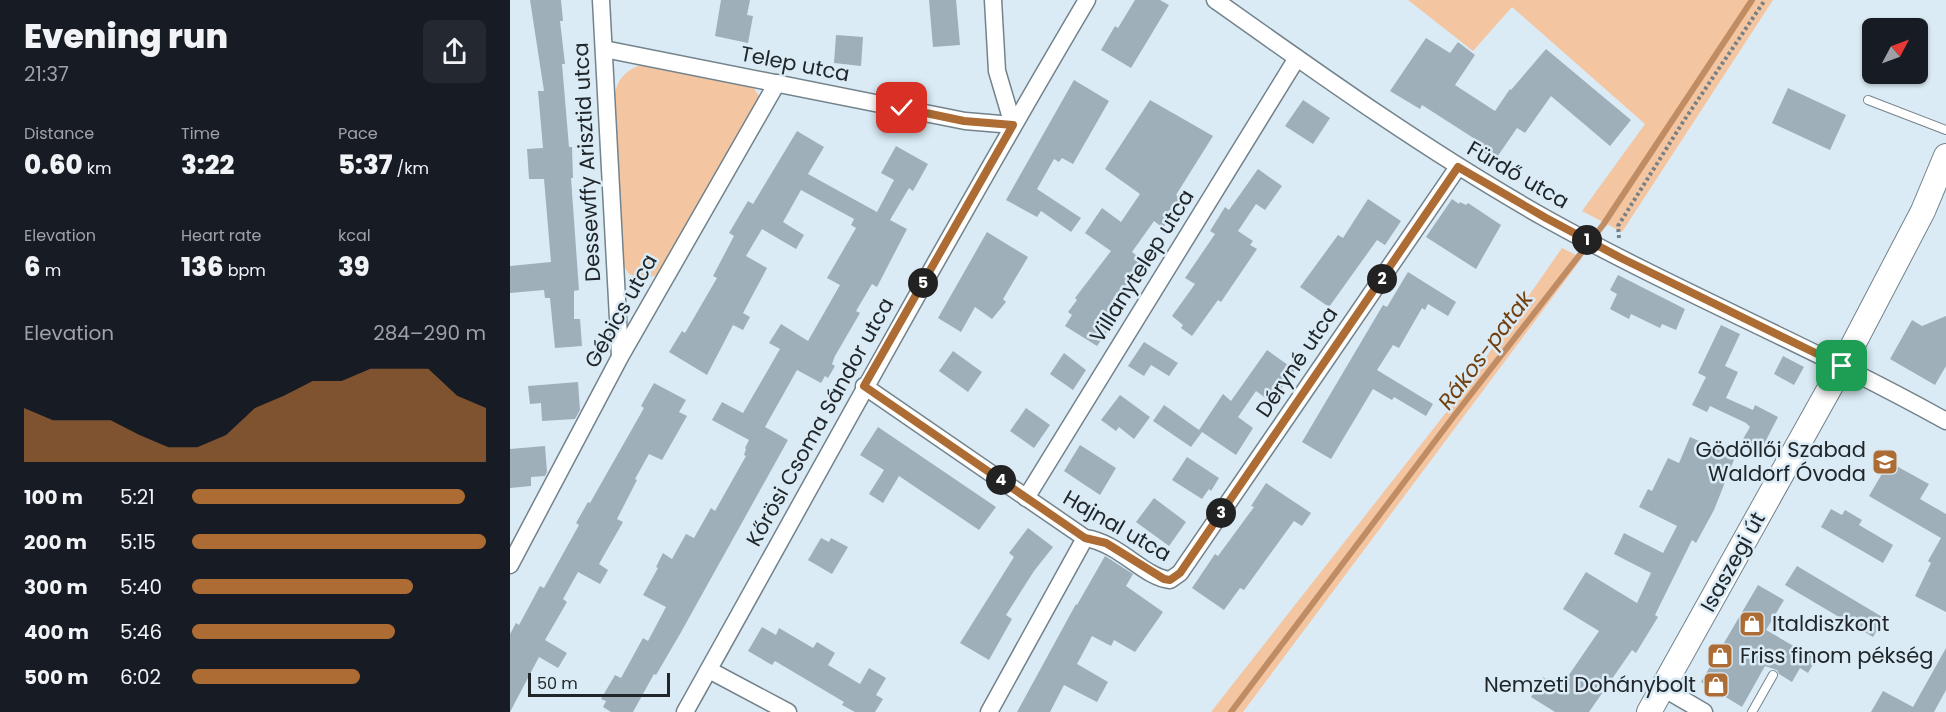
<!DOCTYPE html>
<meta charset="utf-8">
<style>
:root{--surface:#171b24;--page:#242831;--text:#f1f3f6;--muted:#9ea1a6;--accent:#ac6c34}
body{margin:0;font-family:Poppins,sans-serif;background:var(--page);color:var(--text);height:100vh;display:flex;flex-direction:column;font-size:22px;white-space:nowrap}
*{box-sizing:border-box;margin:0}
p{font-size:20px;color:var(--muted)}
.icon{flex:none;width:33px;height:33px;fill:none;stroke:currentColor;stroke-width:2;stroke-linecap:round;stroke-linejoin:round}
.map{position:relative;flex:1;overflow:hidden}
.side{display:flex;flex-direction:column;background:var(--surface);width:510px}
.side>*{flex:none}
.needle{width:39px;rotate:49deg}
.fabs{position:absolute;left:1352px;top:18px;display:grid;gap:12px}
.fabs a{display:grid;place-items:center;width:66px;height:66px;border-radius:9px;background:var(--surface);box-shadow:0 2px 4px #0004;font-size:30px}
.scale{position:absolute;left:18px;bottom:15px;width:142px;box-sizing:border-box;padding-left:6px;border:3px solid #20262a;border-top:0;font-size:16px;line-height:21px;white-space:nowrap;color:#20262a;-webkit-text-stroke:4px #daebf5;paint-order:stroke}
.pin{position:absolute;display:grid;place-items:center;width:51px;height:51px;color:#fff;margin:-26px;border-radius:12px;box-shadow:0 3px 9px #0006}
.km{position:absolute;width:30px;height:30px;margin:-15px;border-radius:50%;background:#222;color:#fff;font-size:16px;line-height:30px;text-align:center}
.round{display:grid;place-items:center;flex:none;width:63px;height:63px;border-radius:9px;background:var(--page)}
.summary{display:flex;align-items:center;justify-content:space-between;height:102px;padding:0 24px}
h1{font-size:33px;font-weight:800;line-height:45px}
.metrics{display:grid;grid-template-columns:repeat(3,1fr);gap:9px;height:102px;padding:6px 24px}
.metrics div{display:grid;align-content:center}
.metrics b{font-size:26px;font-weight:800}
.metrics small{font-size:16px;font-weight:400}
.metrics p{font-size:16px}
.chart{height:168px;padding:12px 24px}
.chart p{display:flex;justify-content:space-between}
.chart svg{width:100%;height:108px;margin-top:6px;fill:var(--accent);opacity:.7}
ul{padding:0 24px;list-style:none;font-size:20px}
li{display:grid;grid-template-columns:96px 72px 1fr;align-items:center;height:45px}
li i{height:15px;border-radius:8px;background:var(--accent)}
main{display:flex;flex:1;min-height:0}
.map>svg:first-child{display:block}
.green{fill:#f4c5a1}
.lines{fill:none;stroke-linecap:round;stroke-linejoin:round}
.stream{stroke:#bf8c63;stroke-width:6}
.building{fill:#9fafba}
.lane-casing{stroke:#73838c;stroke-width:10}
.street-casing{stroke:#73838c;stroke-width:19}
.secondary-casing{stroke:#73838c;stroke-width:26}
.path{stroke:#758087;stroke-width:4;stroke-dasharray:3 3;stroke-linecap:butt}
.lane{stroke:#fff;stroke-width:8}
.street{stroke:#fff;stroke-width:16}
.secondary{stroke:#fff;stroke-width:24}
.route-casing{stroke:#fff;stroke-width:12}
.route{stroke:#ac6c34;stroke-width:8}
.labels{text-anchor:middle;stroke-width:5;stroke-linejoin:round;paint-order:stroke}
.street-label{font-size:21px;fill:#20262a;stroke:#daebf5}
.poi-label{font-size:21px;fill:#20262a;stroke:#daebf5;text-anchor:end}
.water-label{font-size:22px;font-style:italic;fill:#72400f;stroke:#daebf5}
</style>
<main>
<section class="side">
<div class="summary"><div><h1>Evening run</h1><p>21:37</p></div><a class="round"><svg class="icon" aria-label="share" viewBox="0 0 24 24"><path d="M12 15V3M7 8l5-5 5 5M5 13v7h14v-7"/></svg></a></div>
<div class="metrics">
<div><p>Distance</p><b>0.60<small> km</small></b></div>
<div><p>Time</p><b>3:22</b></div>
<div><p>Pace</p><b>5:37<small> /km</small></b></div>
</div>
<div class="metrics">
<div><p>Elevation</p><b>6<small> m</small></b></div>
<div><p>Heart rate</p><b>136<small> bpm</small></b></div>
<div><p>kcal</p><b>39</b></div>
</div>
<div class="chart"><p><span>Elevation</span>284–290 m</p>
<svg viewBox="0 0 160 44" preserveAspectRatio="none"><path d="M0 44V22L10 27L20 27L30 27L40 33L50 38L60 38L70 33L80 22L90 17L100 11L110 11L120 6L130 6L140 6L150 17L160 22V44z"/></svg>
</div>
<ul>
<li><b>100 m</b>5:21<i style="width:93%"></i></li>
<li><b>200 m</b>5:15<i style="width:100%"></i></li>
<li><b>300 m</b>5:40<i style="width:75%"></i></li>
<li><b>400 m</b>5:46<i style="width:69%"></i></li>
<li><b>500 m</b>6:02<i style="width:57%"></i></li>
</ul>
</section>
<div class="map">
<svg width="1436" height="712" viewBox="0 0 1436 712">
<rect width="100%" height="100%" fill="#daebf5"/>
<!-- green -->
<g class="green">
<path d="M898,0H1263L1112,232L1072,211L1135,124L1002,7L963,51Z"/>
<path d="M140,62L243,87L249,96L247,105L153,268L147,275L132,280L119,274L113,265L109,231L105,95C107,75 123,66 140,62Z"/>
<path d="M1052,248L1072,258L733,712H701L949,396Z"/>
</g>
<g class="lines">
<!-- stream -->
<path class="stream" d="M721,712L944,416L1093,225L1242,0"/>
</g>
<!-- building -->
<g class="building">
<path d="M20,0H51L53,21H50L55,64H52L59,147H62L63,178H61L69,290L64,291V319H70L72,346L45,348L40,298H35L34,290L0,293V266L41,262L34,179H19L17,149L33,148L28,91H34Z"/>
<path d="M211,0H240L237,15L243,16L238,43L205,36Z"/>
<path d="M419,0H446L450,45L423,47Z"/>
<path d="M625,0H650L659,5L621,68L591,50L605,26L608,28Z"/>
<path d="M326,35L353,37L351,66L324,63Z"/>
<path d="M916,38L940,53L948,42L965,55L945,85L985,111L1000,89L1001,90L1036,49L1121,120L1100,146L1041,96L1015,133L1007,128L985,160L962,144L965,139L912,105L910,109L880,91Z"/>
<path d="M564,80L599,101L563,164L552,158L549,162L544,159L527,189L571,218L561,232L531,211L527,217L496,200Z"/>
<path d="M1278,88L1336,115L1320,150L1262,123Z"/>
<path d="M640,100L703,136L666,195L673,200L653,228L644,221L622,252L634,261L597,310L607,317L587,346L555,326L562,315L558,312L567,300L565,298L601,251L575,233L592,208L611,222L630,194L595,169Z"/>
<path d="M793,100L820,118L803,144L775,126Z"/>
<path d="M287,131L314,147L298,174L367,212L384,180L371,173L386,146L418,164L403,191L399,188L380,220L397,229L367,287L362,284L346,311L350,313L325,356L322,364L325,366L318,378L315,376L311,383L287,370L255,427L278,440L170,634L146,675L144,674L123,712H101L93,707L96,701L91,699L105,675L111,678L133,638L138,641L156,607L133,595L148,568L146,567L153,553L162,559L176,534L184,538L201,508L205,511L236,456L234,455L236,449L235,448L239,440L202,420L212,402L233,413L270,349L259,343L271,324L298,341L330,285L317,278L346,228L341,225L344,219L291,190L273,222L294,235L286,249L252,229L236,256L257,268L233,313L240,317L233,330L223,325L197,375L159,352L172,331L175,333L207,278L203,276L224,236L219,233L238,201L243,204Z"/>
<path d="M748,169L772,186L755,210L746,204L728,231L743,241L740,245L747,249L711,302L708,300L682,336L671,328L673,325L662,316L685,284L675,278L705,234L700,231L715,207L719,210Z"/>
<path d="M858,199L891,221L875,245L867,240L819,307L790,287L828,235L833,238Z"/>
<path d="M942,199L949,204L950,202L956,205L958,203L991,225L966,269L916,237Z"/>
<path d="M477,232L518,257L493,299L496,302L482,319L465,307L451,332L428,318Z"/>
<path d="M898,272L946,302L938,316L918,304L915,310L912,308L889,348L883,345L867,370L923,404L916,416L884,397L882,400L863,389L821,459L792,442L873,305L877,307Z"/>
<path d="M1108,275L1175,309L1166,330L1152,324L1150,328L1121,314L1119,319L1100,309L1107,294L1100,290Z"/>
<path d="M1436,316V366L1425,385L1380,359L1402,320L1412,326Z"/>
<path d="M1211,325L1230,334L1215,366L1228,372L1216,398L1243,410L1245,405L1268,417L1252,448L1233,439L1240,427L1236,423L1200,406L1197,412L1182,405L1196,377L1188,373Z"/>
<path d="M634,342L668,363L659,376L641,365L634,376L618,366Z"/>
<path d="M757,350L785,370L761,402L746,391L728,417L743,428L726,455L692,432L681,447L643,421L654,405L689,430L713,394L721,401Z"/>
<path d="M443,351L472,372L458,392L429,371Z"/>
<path d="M554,353L576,370L563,390L540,374Z"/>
<path d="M1273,356L1294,367L1284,385L1264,374Z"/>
<path d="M68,382L70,410L65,419L32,421L31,403L20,404L18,386Z"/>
<path d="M144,383L176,400L169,412L177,416L152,460L139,454L125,479L127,480L107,519L113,522L89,564L98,570L90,584L68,572L53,599L57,602L35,640L57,653L48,668L29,657L0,712V634L6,623L9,625L30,586L34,588L69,525L66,523L78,502L80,503L134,408L131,406Z"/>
<path d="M610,395L640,417L624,439L609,427L606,431L591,420Z"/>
<path d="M516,408L540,425L524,448L500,431Z"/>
<path d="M368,427L486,507L469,530L389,476L373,503L359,494L374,470L350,455Z"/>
<path d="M1180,437L1225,457L1204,510L1186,543L1182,540L1145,615L1148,617L1126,653L1122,650L1079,712H1045L1021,697L1033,677L1050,688L1089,631L1053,609L1076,572L1127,603L1141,573L1104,554L1114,533L1153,553L1167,526L1129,507L1138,489L1142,491L1158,458L1169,463Z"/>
<path d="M570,445L606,468L590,495L554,471Z"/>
<path d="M35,446L37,472L35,476L21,477V486L0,488V449Z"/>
<path d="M677,457L709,478L701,491L699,489L692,499L662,480Z"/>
<path d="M1379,462L1419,484L1410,499L1436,514V612L1405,596L1421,563L1418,561L1431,538L1359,496Z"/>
<path d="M756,483L801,513L792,526L784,521L734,590L730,588L714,610L682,588L705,554L708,556L744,507L741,506Z"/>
<path d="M644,498L676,522L659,546L626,522Z"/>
<path d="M1321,509L1332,515L1335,510L1352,520L1349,525L1383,545L1373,563L1311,527Z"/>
<path d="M518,528L543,547L524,571L496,615L502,619L479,660L450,643L504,557L499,553Z"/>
<path d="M311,538L319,542L321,538L338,547L322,574L298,560Z"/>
<path d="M595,556L623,574L616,586L653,612L625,652L604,640L601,646L582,636L567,664L598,682L587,702L554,685L540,712H507L566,604L567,605Z"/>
<path d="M1287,566L1374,618L1363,637L1275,585Z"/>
<path d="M1248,585L1274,600L1256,630L1306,659L1298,673L1290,668L1282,682L1269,674L1267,670L1255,666L1232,707L1191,682Z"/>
<path d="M252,627L266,635L269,628L303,648L307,642L325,653L318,665L350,684L359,668L376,678L366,695L373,699L365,712H345L332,705L334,702L265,661L262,665L238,651Z"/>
<path d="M1436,648V690L1424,712H1361L1373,691L1403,707Z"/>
</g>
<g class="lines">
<!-- lane casing -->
<g class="lane-casing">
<g id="lane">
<path d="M1358,100L1436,130"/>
<path d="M1242,712L1263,675"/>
</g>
</g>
<!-- street casing -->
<g class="street-casing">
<g id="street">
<path d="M91,0L110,356"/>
<path d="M705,0C812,76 920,153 1035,218C1166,291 1305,348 1436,421"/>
<path d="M94,49L455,121L503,125L487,71L483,0"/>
<path d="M354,386L575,538C610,543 633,577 660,580L670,573L948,167"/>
<path d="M516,498L787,58"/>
<path d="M0,565L110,357L267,83"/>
<path d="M199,670L278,712"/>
<path d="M1153,688L1194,712"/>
<path d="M175,712C308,474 438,235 577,0"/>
<path d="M479,712L575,538"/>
</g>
</g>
<!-- secondary casing -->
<g class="secondary-casing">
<path id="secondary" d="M1139,712L1332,366L1413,211L1436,156"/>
</g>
<!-- path -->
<path class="path" d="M1109,238L1108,226L1173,122L1255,0"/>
<!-- lane -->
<use href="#lane" class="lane"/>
<!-- street -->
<use href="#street" class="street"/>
<!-- secondary -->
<use href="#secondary" class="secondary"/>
</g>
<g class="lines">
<!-- route casing -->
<g class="route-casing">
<path id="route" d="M392,108L454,121L503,125L354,386L575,538L596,543L654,579L660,580L670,573L948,167L1036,218L1111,258L1332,366"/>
</g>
<!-- route -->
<use href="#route" class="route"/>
</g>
<!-- icons -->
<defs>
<g id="school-square" transform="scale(1.35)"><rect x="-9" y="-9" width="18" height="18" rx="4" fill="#ac6c34" stroke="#daebf5"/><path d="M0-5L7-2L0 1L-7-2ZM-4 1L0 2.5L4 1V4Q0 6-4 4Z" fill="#fff"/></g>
<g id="shop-square" transform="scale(1.35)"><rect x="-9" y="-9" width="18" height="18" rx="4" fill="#ac6c34" stroke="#daebf5"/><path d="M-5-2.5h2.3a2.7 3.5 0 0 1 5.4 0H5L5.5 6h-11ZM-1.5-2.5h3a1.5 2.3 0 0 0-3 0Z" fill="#fff"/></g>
</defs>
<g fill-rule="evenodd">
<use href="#school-square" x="1375" y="462"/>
<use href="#shop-square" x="1242" y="624"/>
<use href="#shop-square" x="1210" y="656"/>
<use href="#shop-square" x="1206" y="685"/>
</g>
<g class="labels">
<!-- street labels -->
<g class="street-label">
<text transform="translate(285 64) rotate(11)" y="7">Telep utca</text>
<text transform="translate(77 162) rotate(-93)" y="7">Dessewffy Arisztid utca</text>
<text transform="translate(1008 175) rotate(30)" y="7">Fürdő utca</text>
<text transform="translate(632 266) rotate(-58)" y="7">Villanytelep utca</text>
<text transform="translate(111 311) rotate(-61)" y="7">Gébics utca</text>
<text transform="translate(787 362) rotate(-56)" y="7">Déryné utca</text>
<text transform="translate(310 422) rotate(-61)" y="7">Kőrösi Csoma Sándor utca</text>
<text transform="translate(607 526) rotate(30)" y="7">Hajnal utca</text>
<text transform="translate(1223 562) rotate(-61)" y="7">Isaszegi út</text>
</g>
<!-- poi labels -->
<g class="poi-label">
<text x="1356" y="457">Gödöllői Szabad<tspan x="1356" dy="24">Waldorf Óvoda</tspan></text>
<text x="1262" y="631" text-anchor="start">Italdiszkont</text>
<text x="1230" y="663" text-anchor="start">Friss finom pékség</text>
<text x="1186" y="692">Nemzeti Dohánybolt</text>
</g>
<!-- water labels -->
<g class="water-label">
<text transform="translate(975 350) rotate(-53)" y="8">Rákos-patak</text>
</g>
</g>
</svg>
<div class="fabs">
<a><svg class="needle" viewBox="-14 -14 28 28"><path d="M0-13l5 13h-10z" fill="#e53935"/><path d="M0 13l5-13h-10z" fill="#9ea1a6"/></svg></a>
</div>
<div class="scale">50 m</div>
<div class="pin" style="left:1332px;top:366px;background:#1e9e55"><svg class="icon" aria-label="arrive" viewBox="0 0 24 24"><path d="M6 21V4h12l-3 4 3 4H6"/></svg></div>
<div class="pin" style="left:392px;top:108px;background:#d93025"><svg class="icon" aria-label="check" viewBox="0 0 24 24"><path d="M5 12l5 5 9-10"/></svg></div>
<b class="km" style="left:1077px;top:240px">1</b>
<b class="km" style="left:872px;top:279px">2</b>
<b class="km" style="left:711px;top:513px">3</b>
<b class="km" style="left:491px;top:480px">4</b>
<b class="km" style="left:413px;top:283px">5</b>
</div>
</main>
